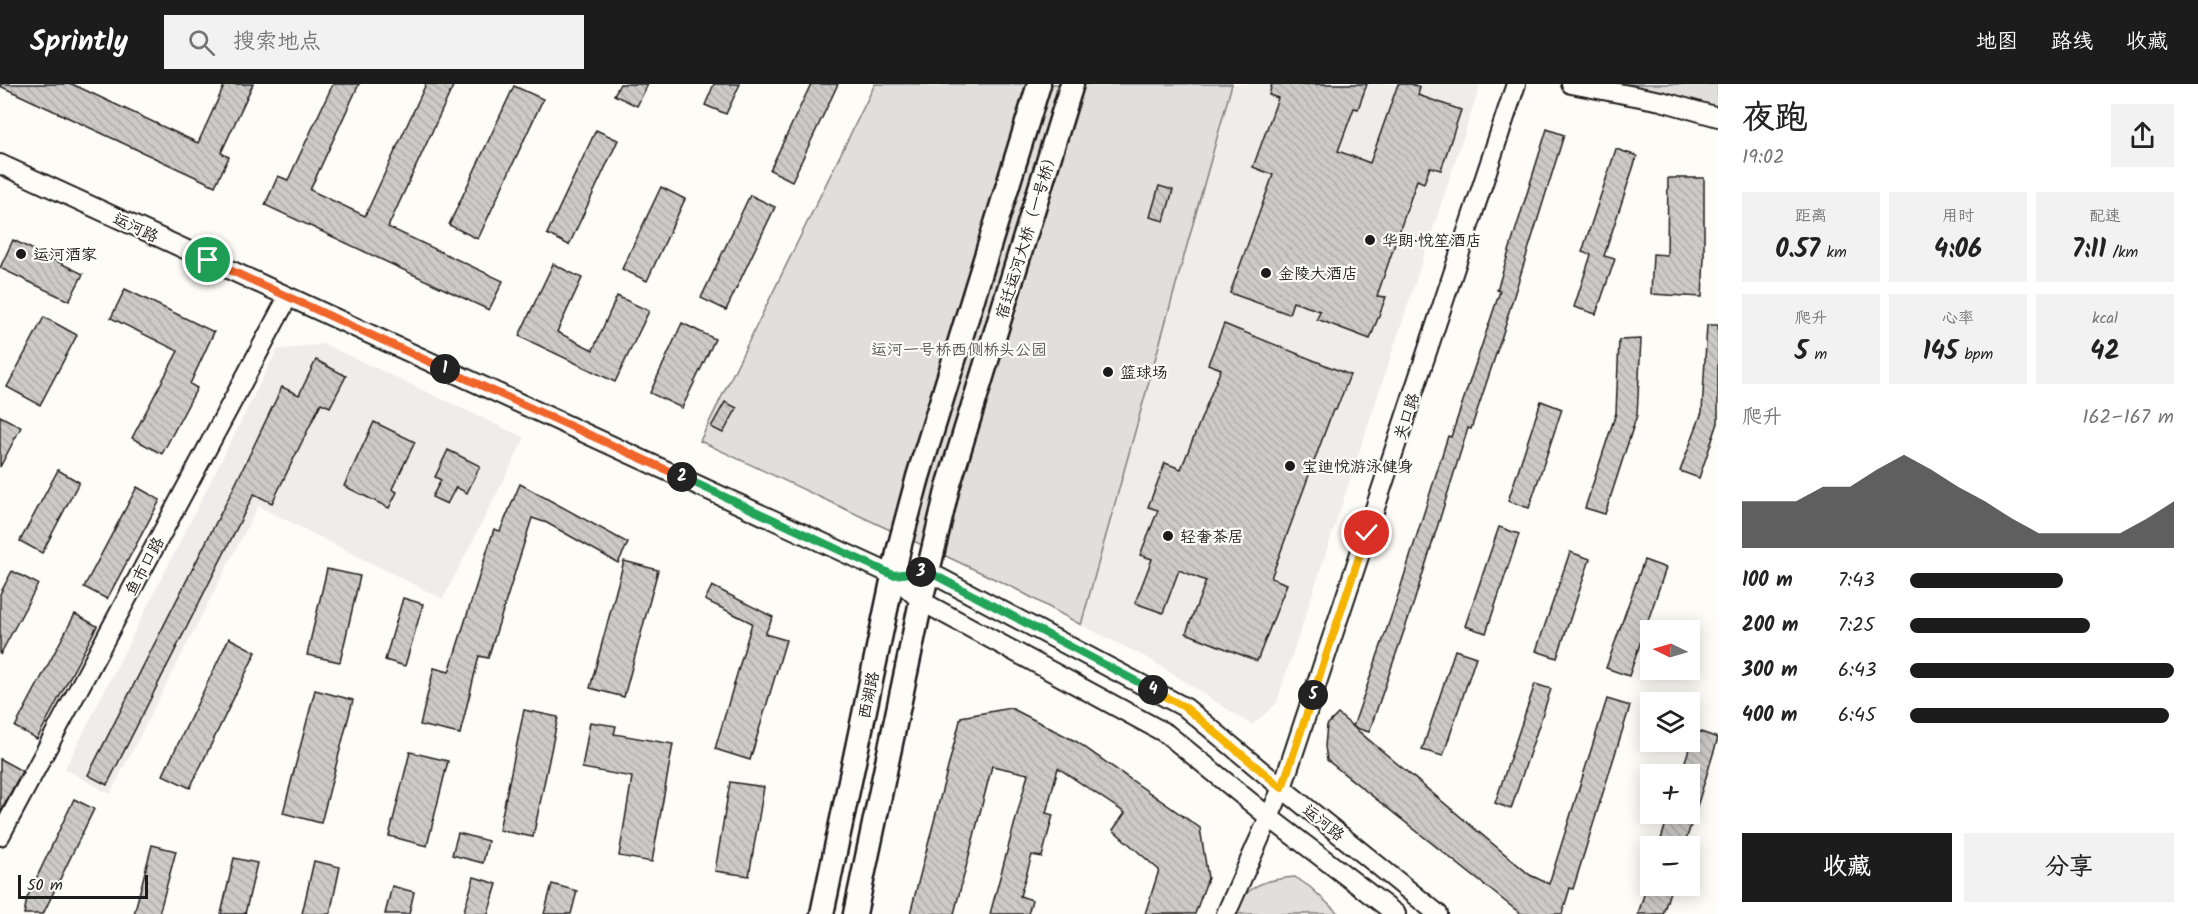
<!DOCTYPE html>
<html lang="zh">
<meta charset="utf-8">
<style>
:root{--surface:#fff;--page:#f2f2f2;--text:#222;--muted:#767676;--accent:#1c1c1c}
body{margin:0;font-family:Kalam,"LXGW WenKai TC",sans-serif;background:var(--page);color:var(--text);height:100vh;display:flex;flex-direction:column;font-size:22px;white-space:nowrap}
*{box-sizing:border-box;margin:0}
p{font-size:20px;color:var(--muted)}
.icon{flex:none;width:33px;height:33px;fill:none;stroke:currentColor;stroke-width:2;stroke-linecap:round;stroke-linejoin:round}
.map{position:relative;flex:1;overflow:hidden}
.sheet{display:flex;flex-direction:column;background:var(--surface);width:480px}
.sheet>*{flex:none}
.needle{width:39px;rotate:275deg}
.fabs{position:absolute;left:1640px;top:536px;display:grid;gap:12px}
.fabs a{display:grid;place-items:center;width:60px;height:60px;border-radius:0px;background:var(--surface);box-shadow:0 3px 15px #0003;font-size:30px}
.scale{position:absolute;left:18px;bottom:15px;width:130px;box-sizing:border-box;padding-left:6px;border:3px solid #1c1c1c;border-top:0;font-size:16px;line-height:21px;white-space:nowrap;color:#1c1c1c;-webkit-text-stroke:4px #fdfcf7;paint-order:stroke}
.pin{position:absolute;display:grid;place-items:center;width:51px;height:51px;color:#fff;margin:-26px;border:3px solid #fff;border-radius:50%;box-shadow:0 2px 6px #0007}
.km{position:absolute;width:30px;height:30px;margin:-15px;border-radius:50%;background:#222;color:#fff;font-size:16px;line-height:30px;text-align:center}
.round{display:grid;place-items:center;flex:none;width:63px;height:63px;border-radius:0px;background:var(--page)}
.summary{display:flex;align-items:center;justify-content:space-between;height:102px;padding:0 24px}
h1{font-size:33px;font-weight:700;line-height:45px}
.metrics{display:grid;grid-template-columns:repeat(3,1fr);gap:9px;height:102px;padding:6px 24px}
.metrics div{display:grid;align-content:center;border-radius:0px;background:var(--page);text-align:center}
.metrics b{font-size:26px;font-weight:700}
.metrics small{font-size:16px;font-weight:400}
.metrics p{font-size:16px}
.chart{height:168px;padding:12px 24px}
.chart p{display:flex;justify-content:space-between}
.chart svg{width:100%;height:108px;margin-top:6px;fill:var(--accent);opacity:.7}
.cta{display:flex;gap:12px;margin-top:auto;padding:12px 24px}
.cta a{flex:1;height:69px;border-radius:0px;background:var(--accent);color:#fff;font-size:24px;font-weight:700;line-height:69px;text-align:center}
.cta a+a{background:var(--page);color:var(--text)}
ul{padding:0 24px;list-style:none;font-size:20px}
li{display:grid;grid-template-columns:96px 72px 1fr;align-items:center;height:45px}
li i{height:15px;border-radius:8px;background:var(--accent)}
header{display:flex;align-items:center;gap:36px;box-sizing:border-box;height:84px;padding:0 30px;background:var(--accent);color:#fff}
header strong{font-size:28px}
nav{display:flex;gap:33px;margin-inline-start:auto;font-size:21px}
.search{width:420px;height:54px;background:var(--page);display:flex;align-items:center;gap:15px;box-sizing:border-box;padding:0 21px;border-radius:0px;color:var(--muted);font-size:22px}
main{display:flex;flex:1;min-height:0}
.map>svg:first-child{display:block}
.built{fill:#eeede9}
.park{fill:#e0dfdb;stroke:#7e7e7c;stroke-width:1.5}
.building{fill:url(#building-back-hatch);stroke:#1c1c1c;stroke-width:1.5}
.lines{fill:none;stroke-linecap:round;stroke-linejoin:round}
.minor-casing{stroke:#1c1c1c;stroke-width:22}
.major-casing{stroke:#1c1c1c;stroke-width:27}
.minor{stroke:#fdfcf7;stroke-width:18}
.major{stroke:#fdfcf7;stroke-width:22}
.split-1-casing{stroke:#fff;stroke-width:12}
.split-2-casing{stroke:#fff;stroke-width:12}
.split-3-casing{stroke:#fff;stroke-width:12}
.split-4-casing{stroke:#fff;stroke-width:12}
.split-5-casing{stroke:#fff;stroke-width:12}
.split-6-casing{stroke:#fff;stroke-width:12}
.split-1{stroke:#f0652b;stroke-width:8}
.split-2{stroke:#f0652b;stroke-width:8}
.split-3{stroke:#22a559;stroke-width:8}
.split-4{stroke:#22a559;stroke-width:8}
.split-5{stroke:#f5b400;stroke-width:8}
.split-6{stroke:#f5b400;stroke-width:8}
.poi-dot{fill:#1c1c1c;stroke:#fdfcf7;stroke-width:2}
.labels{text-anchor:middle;stroke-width:4.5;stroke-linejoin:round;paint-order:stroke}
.street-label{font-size:16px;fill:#1c1c1c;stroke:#fdfcf7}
.poi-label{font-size:16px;fill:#1c1c1c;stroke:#fdfcf7;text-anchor:start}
.park-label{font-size:16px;fill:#575655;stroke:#fdfcf7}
</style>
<header>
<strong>Sprintly</strong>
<div class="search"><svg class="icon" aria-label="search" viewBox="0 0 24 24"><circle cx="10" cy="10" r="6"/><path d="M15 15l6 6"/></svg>搜索地点</div>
<nav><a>地图</a><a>路线</a><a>收藏</a></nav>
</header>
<main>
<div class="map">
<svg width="1718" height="830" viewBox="0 0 1718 830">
<defs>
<pattern id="building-back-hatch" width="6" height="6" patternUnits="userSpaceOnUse" patternTransform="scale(1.5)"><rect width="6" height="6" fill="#cccbc8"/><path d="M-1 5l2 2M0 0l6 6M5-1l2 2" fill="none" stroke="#afaeab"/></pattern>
</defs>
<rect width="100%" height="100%" fill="#fdfcf7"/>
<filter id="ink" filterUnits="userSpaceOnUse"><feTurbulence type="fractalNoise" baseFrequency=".0167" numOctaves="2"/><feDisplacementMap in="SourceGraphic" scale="12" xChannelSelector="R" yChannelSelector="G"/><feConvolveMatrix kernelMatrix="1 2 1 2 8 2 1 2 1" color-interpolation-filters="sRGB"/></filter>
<g filter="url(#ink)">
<!-- built -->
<g class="built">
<path d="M1232,0H1474L1480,2L1276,620L1252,641L1151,576L1081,541Z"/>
<path d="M324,260L525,354L443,515L258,422L110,710L65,685L277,266Z"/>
</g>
<!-- park -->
<g class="park">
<path d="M875,0H1232L1081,541L1016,505L700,357Z"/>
<path d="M1619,0H1718V24L1672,10Z"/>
<path d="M1295,793L1310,803L1339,830H1232C1248,800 1263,796 1295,793Z"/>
</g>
<!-- building -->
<g class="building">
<path d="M0,0H72L198,59L225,0H253L221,69L229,73L215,102L0,2Z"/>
<path d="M333,0H359L310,106L365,132L426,0H454L388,143L503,197L489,226L265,121L278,92L288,96Z"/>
<path d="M620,0H648L637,22L614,11Z"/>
<path d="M714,0H740L726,30L705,21Z"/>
<path d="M811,0H838L792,97L770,86Z"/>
<path d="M1272,0H1367L1358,25L1354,24L1338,67L1370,79L1398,0H1411L1420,3L1418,11L1461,26L1441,86L1430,83L1424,99L1417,96L1377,212L1386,213L1370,255L1317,235L1320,227L1293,218L1289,230L1230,209L1273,91L1253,83L1278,14L1269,11Z"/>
<path d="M514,2L543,15L478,155L449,141Z"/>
<path d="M1547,45L1564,51L1507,234H1508L1471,345L1468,344L1414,518L1369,648L1353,643L1395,521L1448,352L1451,353L1500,207L1497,206Z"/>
<path d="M596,46L618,56L569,161L547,150Z"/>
<path d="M1616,65L1637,72L1604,172L1615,175L1596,230L1574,223L1591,171L1582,168Z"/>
<path d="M1668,94H1704V173L1702,213L1651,210L1653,170L1667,171Z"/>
<path d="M1159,102L1173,106L1164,137L1150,133Z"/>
<path d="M661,103L685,115L647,197L622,185Z"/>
<path d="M750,111L775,123L726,226L701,214Z"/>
<path d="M13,156L83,190L69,217L0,184Z"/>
<path d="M553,180L582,194L557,248L593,266L617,212L649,227L615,298L519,252Z"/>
<path d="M125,205L214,248L190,300L197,304L162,370L132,354L178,267L111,234Z"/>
<path d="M44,233L77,251L40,321L7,303Z"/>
<path d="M682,239L715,255L682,324L650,309Z"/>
<path d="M1224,240L1350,291L1336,326H1333L1271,494L1287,500L1257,577L1186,549L1206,497L1179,486L1163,529L1135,519L1152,475L1140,471L1158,426L1148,423L1165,379L1181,385L1221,285L1208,280Z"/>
<path d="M1707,241H1718V339L1699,394L1680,387L1702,328Z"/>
<path d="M1641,255L1637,331L1605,430L1585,424L1616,329L1619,256Z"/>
<path d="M316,276L346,292L330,323L321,319L272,419L254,410L107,701L88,691L235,401L282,303L299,311Z"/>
<path d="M1541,317L1562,325L1529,424L1508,417Z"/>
<path d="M725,318L737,324L723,349L711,343Z"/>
<path d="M0,332L21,343L0,383Z"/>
<path d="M374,338L415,358L392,405L397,408L389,424L344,402Z"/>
<path d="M448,366L480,382L467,409L456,403L447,420L432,413L441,396L435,393Z"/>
<path d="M58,386L79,398L42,469L20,457Z"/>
<path d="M520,400L628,459L618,479L547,439L532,434L488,574L479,572L460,650L420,641L434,584L449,588L494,445L500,447Z"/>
<path d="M137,403L160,416L107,515L84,503Z"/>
<path d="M1499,443L1519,450L1486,549L1465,542Z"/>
<path d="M1570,468L1590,475L1557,574L1536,567Z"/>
<path d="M1644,476L1666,484L1629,592L1606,584Z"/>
<path d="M624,477L658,486L624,613L590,604Z"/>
<path d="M327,485L360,492L340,578L307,571Z"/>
<path d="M12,487L38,500L0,571V510Z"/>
<path d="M712,502L773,533L765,550L786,556L750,676L715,665L752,539L705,516Z"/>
<path d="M403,514L423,520L405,582L385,576Z"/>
<path d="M75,530L97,542L37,655L15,643Z"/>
<path d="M229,554L256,568L190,704L163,691Z"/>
<path d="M1455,566L1476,573L1443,672L1422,666Z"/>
<path d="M1535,600L1551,605L1511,725L1495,719Z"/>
<path d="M315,606L353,616L321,739L283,729Z"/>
<path d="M1607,615L1630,622L1573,805L1570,804L1562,830H1521L1327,676L1325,662L1327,641L1338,630L1530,791L1549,800Z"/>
<path d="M1011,624L1077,658L1200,744L1208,794L1195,830H1145L1159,786L1113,746L1125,729L1058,684L1046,729L1053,731L1042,773L1032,771L1020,812L1032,816L1028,830H990L1028,690L992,682L954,830H910L961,633Z"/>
<path d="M524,626L558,633L533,753L499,746Z"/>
<path d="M590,638L616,642L614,650L673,660L652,778L619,772L632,693L582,684Z"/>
<path d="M1695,646L1718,654L1695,729L1684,762H1659L1669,729H1689V690H1681Z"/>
<path d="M410,668L448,677L427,762L389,752Z"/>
<path d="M0,675L22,687L0,728Z"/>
<path d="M730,698L764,703L749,792L715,787Z"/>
<path d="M74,715L94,725L43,830H24L27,814Z"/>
<path d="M458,749L488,757L483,779L452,771Z"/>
<path d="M152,761L176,767L159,830H134Z"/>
<path d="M234,774L257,779L245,830H221Z"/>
<path d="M314,777L340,783L330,830H302Z"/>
<path d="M474,793L497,800L488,830H463Z"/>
<path d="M552,800L577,807L571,830H544Z"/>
<path d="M1647,801H1672L1663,830H1638Z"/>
<path d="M392,802L414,808L409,830H385Z"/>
</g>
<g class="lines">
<!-- minor casing -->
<g class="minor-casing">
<g id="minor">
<path d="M1571,0L1661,17L1718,33"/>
<path d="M0,80L893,491L921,517L1167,650L1270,734L1396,830"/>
<path d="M893,491L927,487L1186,624L1282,704L1438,830"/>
<path d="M0,752L288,213"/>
<path d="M1226,830L1282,704L1516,0"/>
</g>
</g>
<!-- major casing -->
<g class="major-casing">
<g id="major">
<path d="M822,830L899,464L918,393L1039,0"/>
<path d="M855,830L921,517L948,403L1072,0"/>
</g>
</g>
<!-- minor -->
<use href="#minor" class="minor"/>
<!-- major -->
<use href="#major" class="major"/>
</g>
</g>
<g class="lines" filter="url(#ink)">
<!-- split-1 casing -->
<g class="split-1-casing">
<path id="split-1" d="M208,176L445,285"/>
</g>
<!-- split-2 casing -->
<g class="split-2-casing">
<path id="split-2" d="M445,285L682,393"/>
</g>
<!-- split-3 casing -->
<g class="split-3-casing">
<path id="split-3" d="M682,393L893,491L921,488"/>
</g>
<!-- split-4 casing -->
<g class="split-4-casing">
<path id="split-4" d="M921,488L927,487L1153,606"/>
</g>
<!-- split-5 casing -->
<g class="split-5-casing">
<path id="split-5" d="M1153,606L1186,624L1282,704L1313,611"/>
</g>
<!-- split-6 casing -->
<g class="split-6-casing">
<path id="split-6" d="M1313,611L1367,449"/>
</g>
<!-- split-1 -->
<use href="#split-1" class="split-1"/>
<!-- split-2 -->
<use href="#split-2" class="split-2"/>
<!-- split-3 -->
<use href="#split-3" class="split-3"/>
<!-- split-4 -->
<use href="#split-4" class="split-4"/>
<!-- split-5 -->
<use href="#split-5" class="split-5"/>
<!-- split-6 -->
<use href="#split-6" class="split-6"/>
</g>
<!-- markers -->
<g class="poi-dot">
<circle cx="1370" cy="156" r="6"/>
<circle cx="21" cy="170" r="6"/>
<circle cx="1266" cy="189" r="6"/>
<circle cx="1108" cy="288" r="6"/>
<circle cx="1290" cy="382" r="6"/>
<circle cx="1168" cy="452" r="6"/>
</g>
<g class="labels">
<!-- street labels -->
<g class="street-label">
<text transform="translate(136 143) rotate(25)" y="6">运河路</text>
<text transform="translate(1026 150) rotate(-73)" y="6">宿迁运河大桥（一号桥）</text>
<text transform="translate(1406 332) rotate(-72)" y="6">关口路</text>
<text transform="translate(144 482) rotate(-62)" y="6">鱼市口路</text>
<text transform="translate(868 611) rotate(-78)" y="6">西湖路</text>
<text transform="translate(1324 738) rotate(38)" y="6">运河路</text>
</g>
<!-- poi labels -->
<g class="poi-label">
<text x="1382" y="162">华朗·悦笙酒店</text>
<text x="33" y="176">运河酒家</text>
<text x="1278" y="195">金陵大酒店</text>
<text x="1120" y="294">篮球场</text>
<text x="1302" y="388">宝迪悦游泳健身</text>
<text x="1180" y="458">轻奢茶居</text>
</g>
<!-- park labels -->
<g class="park-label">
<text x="959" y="271">运河一号桥西侧桥头公园</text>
</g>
</g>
</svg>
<div class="fabs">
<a><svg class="needle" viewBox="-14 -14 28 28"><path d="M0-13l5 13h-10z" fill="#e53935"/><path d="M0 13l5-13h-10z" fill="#767676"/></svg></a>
<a><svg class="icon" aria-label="layers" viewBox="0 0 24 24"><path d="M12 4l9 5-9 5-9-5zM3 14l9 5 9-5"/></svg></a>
<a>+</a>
<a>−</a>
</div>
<div class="scale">50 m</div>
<div class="pin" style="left:208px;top:176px;background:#1e9e55"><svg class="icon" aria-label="arrive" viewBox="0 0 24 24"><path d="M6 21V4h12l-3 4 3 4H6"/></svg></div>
<div class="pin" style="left:1367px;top:449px;background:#d93025"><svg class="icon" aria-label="check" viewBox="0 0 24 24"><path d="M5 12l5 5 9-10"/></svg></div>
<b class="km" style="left:445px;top:285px">1</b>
<b class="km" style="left:682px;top:393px">2</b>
<b class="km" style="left:921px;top:488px">3</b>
<b class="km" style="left:1153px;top:606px">4</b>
<b class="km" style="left:1313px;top:611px">5</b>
</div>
<section class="sheet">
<div class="summary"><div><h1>夜跑</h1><p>19:02</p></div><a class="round"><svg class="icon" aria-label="share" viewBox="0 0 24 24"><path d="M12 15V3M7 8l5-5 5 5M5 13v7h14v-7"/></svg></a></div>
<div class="metrics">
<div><p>距离</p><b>0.57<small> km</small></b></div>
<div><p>用时</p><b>4:06</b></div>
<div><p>配速</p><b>7:11<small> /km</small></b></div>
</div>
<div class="metrics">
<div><p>爬升</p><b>5<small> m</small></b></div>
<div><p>心率</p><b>145<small> bpm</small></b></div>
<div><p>kcal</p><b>42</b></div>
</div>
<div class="chart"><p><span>爬升</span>162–167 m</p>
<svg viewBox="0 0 160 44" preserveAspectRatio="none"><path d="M0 44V25L10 25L20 25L30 19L40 19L50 12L60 6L70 12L80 19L90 25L100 32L110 38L120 38L130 38L140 38L150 32L160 25V44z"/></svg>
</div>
<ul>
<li><b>100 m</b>7:43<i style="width:58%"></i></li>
<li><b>200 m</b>7:25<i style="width:68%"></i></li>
<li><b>300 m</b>6:43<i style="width:100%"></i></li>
<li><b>400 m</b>6:45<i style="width:98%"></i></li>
</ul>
<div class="cta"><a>收藏</a><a>分享</a></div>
</section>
</main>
